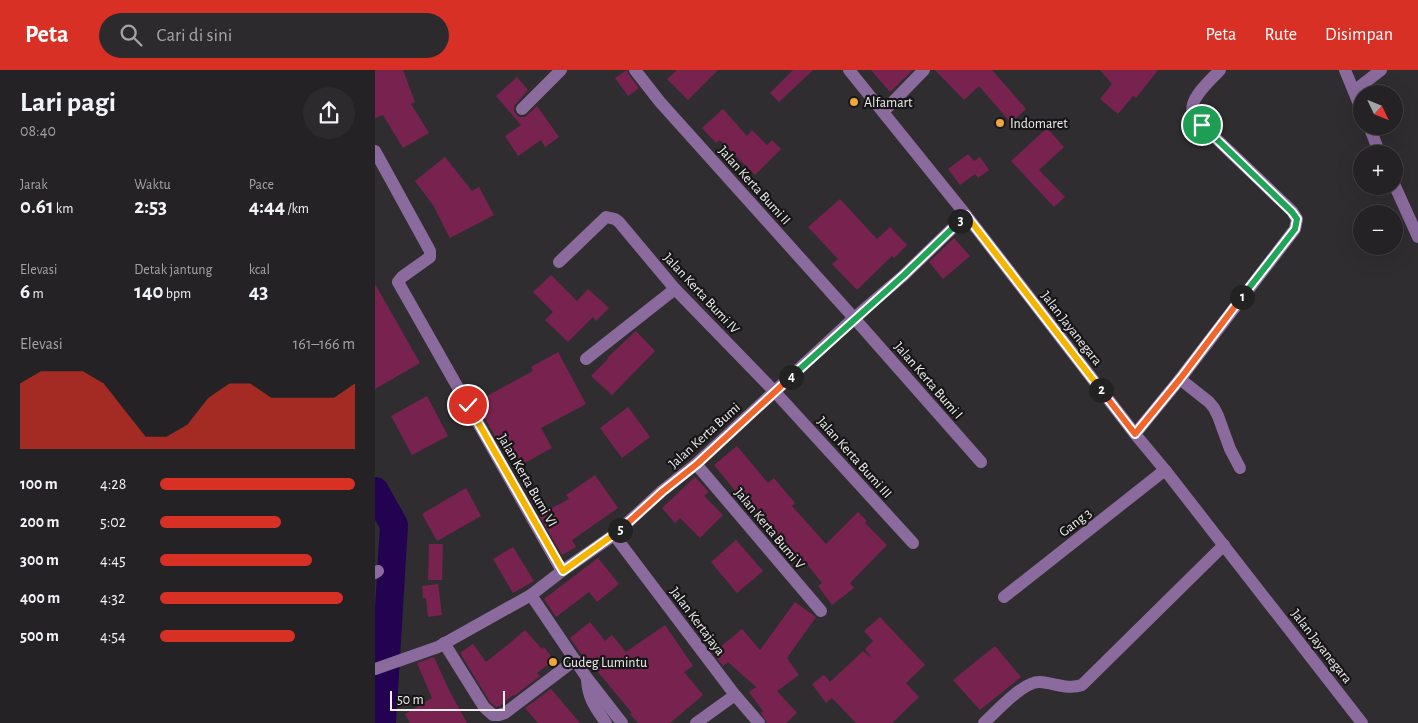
<!DOCTYPE html>
<html lang="id">
<meta charset="utf-8">
<style>
:root{--surface:#242224;--page:#2c2a2c;--text:#f1f3f6;--muted:#a3a4a6;--line:#413f41;--accent:#d93025}
body{margin:0;font-family:"Alegreya Sans",sans-serif;background:var(--page);color:var(--text);height:100vh;display:flex;flex-direction:column;font-size:19px;white-space:nowrap}
*{box-sizing:border-box;margin:0}
p{font-size:16px;color:var(--muted)}
.icon{flex:none;width:28px;height:28px;fill:none;stroke:currentColor;stroke-width:2;stroke-linecap:round;stroke-linejoin:round}
.map{position:relative;flex:1;overflow:hidden}
.drawer{display:flex;flex-direction:column;background:var(--surface);width:375px}
.drawer>*{flex:none}
.needle{width:32px;rotate:133deg}
.fabs{position:absolute;left:978px;top:15px;display:grid;gap:10px}
.fabs a{display:grid;place-items:center;width:50px;height:50px;border-radius:50%;background:var(--surface);box-shadow:0 5px 20px #0002,0 0 0 1px var(--line);font-size:25px}
.scale{position:absolute;left:15px;bottom:12px;width:115px;box-sizing:border-box;padding-left:5px;border:2px solid #efedee;border-top:0;font-size:14px;line-height:18px;white-space:nowrap;color:#efedee;-webkit-text-stroke:4px #171617;paint-order:stroke}
.pin{position:absolute;display:grid;place-items:center;width:42px;height:42px;color:#fff;margin:-21px;border:2px solid #fff;border-radius:50%;box-shadow:0 1px 5px #0007}
.km{position:absolute;width:25px;height:25px;margin:-12px;border-radius:50%;background:#222;color:#fff;font-size:14px;line-height:25px;text-align:center}
.round{display:grid;place-items:center;flex:none;width:52px;height:52px;border-radius:26px;background:var(--page)}
.headline{display:flex;align-items:center;justify-content:space-between;height:85px;padding:0 20px}
h1{font-size:28px;font-weight:700;line-height:38px}
.figures{display:grid;grid-template-columns:repeat(3,1fr);gap:8px;height:85px;padding:5px 20px}
.figures div{display:grid;align-content:center}
.figures b{font-size:21px;font-weight:700}
.figures small{font-size:14px;font-weight:400}
.figures p{font-size:14px}
.chart{height:140px;padding:10px 20px}
.chart p{display:flex;justify-content:space-between}
.chart svg{width:100%;height:90px;margin-top:5px;fill:var(--accent);opacity:.7}
ul{padding:0 20px;list-style:none;font-size:16px}
li{display:grid;grid-template-columns:80px 60px 1fr;align-items:center;height:38px}
li i{height:12px;border-radius:6px;background:var(--accent)}
header{display:flex;align-items:center;gap:30px;box-sizing:border-box;height:70px;padding:0 25px;background:var(--accent);color:#fff}
header strong{font-size:24px}
nav{display:flex;gap:28px;margin-inline-start:auto;font-size:18px}
.search{width:350px;height:45px;background:var(--page);display:flex;align-items:center;gap:12px;box-sizing:border-box;padding:0 18px;border-radius:28px;color:var(--muted);font-size:19px}
main{display:flex;flex:1;min-height:0}
.map>svg:first-child{display:block}
.lines{fill:none;stroke-linecap:round;stroke-linejoin:round}
.river{stroke:#240252;stroke-width:28}
.building{fill:#78234f}
.minor{stroke:#8b6b9d;stroke-width:12}
.split-1-casing{stroke:#fff;stroke-width:10}
.split-2-casing{stroke:#fff;stroke-width:10}
.split-3-casing{stroke:#fff;stroke-width:10}
.split-4-casing{stroke:#fff;stroke-width:10}
.split-5-casing{stroke:#fff;stroke-width:10}
.split-6-casing{stroke:#fff;stroke-width:10}
.split-1{stroke:#22a559;stroke-width:6}
.split-2{stroke:#f0652b;stroke-width:6}
.split-3{stroke:#f5b400;stroke-width:6}
.split-4{stroke:#22a559;stroke-width:6}
.split-5{stroke:#f0652b;stroke-width:6}
.split-6{stroke:#f5b400;stroke-width:6}
.poi-dot{fill:#eea73d;stroke:#171617;stroke-width:2}
.labels{text-anchor:middle;stroke-width:4.5;stroke-linejoin:round;paint-order:stroke}
.poi-label{font-size:14px;fill:#efedee;stroke:#171617;text-anchor:start}
.street-label{font-size:14px;fill:#efedee;stroke:#171617}
</style>
<header>
<strong>Peta</strong>
<div class="search"><svg class="icon" aria-label="search" viewBox="0 0 24 24"><circle cx="10" cy="10" r="6"/><path d="M15 15l6 6"/></svg>Cari di sini</div>
<nav><a>Peta</a><a>Rute</a><a>Disimpan</a></nav>
</header>
<main>
<section class="drawer">
<div class="headline"><div><h1>Lari pagi</h1><p>08:40</p></div><a class="round"><svg class="icon" aria-label="share" viewBox="0 0 24 24"><path d="M12 15V3M7 8l5-5 5 5M5 13v7h14v-7"/></svg></a></div>
<div class="figures">
<div><p>Jarak</p><b>0.61<small> km</small></b></div>
<div><p>Waktu</p><b>2:53</b></div>
<div><p>Pace</p><b>4:44<small> /km</small></b></div>
</div>
<div class="figures">
<div><p>Elevasi</p><b>6<small> m</small></b></div>
<div><p>Detak jantung</p><b>140<small> bpm</small></b></div>
<div><p>kcal</p><b>43</b></div>
</div>
<div class="chart"><p><span>Elevasi</span>161–166 m</p>
<svg viewBox="0 0 160 44" preserveAspectRatio="none"><path d="M0 44V12L10 6L20 6L30 6L40 12L50 25L60 38L70 38L80 32L90 19L100 12L110 12L120 19L130 19L140 19L150 19L160 12V44z"/></svg>
</div>
<ul>
<li><b>100 m</b>4:28<i style="width:100%"></i></li>
<li><b>200 m</b>5:02<i style="width:62%"></i></li>
<li><b>300 m</b>4:45<i style="width:78%"></i></li>
<li><b>400 m</b>4:32<i style="width:94%"></i></li>
<li><b>500 m</b>4:54<i style="width:69%"></i></li>
</ul>
</section>
<div class="map">
<svg width="1043" height="653" viewBox="0 0 1043 653">
<rect width="100%" height="100%" fill="#302d30"/>
<g class="lines">
<!-- river -->
<path class="river" d="M0,421L19,455L7,653"/>
</g>
<!-- building -->
<g class="building">
<path d="M0,0H28L40,32L36,34L54,63L28,78L8,45L0,48Z"/>
<path d="M252,0L254,5L264,18L253,26L240,8Z"/>
<path d="M302,0H343L313,30L292,9Z"/>
<path d="M418,0H438L404,32L395,23Z"/>
<path d="M496,0H538L515,22Z"/>
<path d="M560,0H617L651,39L636,53L604,16L589,30Z"/>
<path d="M725,0H783L761,28L758,26L743,44L725,29L737,14Z"/>
<path d="M142,7L153,20L139,36V41L141,44L144,47H150L162,36L184,67L170,77L166,70L143,86L130,66L146,55L121,26Z"/>
<path d="M348,39L372,66L377,60L392,75L397,70L406,79L380,105L345,70L341,73L327,58Z"/>
<path d="M672,58L689,77L664,100L690,127L679,137L636,91Z"/>
<path d="M593,84L599,91L605,87L614,100L603,108L600,104L585,115L573,99Z"/>
<path d="M70,87L97,121L104,117L119,145L75,168L58,135L40,111Z"/>
<path d="M465,129L502,169L515,157L532,175L519,188L517,186L482,220L457,194L463,189L433,157Z"/>
<path d="M579,168L595,186L568,209L554,192Z"/>
<path d="M176,205L202,231L213,219L234,238L221,251L218,247L193,272L170,250L178,242L158,222Z"/>
<path d="M0,214L45,293L0,319Z"/>
<path d="M261,261L280,281L237,325L216,306L233,289L232,288Z"/>
<path d="M183,282L211,334L166,358L177,378L146,395L130,366L122,370L101,332L158,301L156,297Z"/>
<path d="M52,326L73,366L37,385L16,346Z"/>
<path d="M253,337L275,367L247,388L225,358Z"/>
<path d="M362,376L393,413L399,408L420,433L417,436L451,474L483,442L492,451L490,453L512,475L475,513L479,518L457,535L443,516L447,513L431,493L427,497L391,458L339,395Z"/>
<path d="M220,405L243,438L197,470L201,477L187,485L164,445L194,429L191,425Z"/>
<path d="M320,407L334,422L329,426L348,445L325,468L305,448L300,453L287,438Z"/>
<path d="M91,418L106,446L62,471L47,444Z"/>
<path d="M361,470L388,501L362,523L336,492Z"/>
<path d="M54,474H68L67,510H53Z"/>
<path d="M138,477L159,511L138,523L118,489Z"/>
<path d="M223,488L244,514L222,532L214,522L181,547L169,529Z"/>
<path d="M63,514L67,545L53,547L51,528H48L47,516Z"/>
<path d="M420,532L441,547L412,588L424,605L402,621L422,643L411,653H392L386,643L388,641L374,622L381,617L353,592L348,596L338,583L367,559L385,580Z"/>
<path d="M505,547L550,595L531,613L544,627L517,653H481L457,628L451,633L437,614L449,605L455,612L488,581L497,588L490,579L498,571L489,561Z"/>
<path d="M215,552L230,571L237,565L251,582L290,555L318,596L309,602L328,625L295,653H263L255,644L257,643L208,584L207,585L195,568Z"/>
<path d="M150,560L167,579L169,577L179,590L162,603L165,606L139,626L138,625L125,636L121,637L115,632L85,583L98,574L111,592L135,573Z"/>
<path d="M620,576L646,607L605,640L578,610Z"/>
<path d="M59,587L73,618L92,653H35L30,644L57,628L42,593Z"/>
<path d="M176,619L187,632L205,653H163L150,638Z"/>
</g>
<g class="lines">
<!-- minor -->
<g class="minor">
<path d="M260,0L285,32L479,248L606,392"/>
<path d="M474,0L591,145L760,364L790,400L987,653"/>
<path d="M970,0L986,39"/>
<path d="M979,21L1006,0"/>
<path d="M147,39L186,0"/>
<path d="M508,42L549,0"/>
<path d="M994,56L1005,84"/>
<path d="M0,81L55,181V187L27,207L23,212L187,501"/>
<path d="M1019,114L1043,167"/>
<path d="M184,192L231,147L240,149L244,152L300,219L400,322L538,473"/>
<path d="M211,289L300,219"/>
<path d="M805,309L834,332L839,338L843,346L855,379L865,398"/>
<path d="M760,364L805,309L920,159L922,149L917,141L827,55C824,52 819,47 818,42C813,29 837,9 845,0"/>
<path d="M321,394L446,541"/>
<path d="M239,465L360,625L384,653"/>
<path d="M0,503L3,501"/>
<path d="M156,525L212,608L247,653"/>
<path d="M629,527L790,400"/>
<path d="M69,573L109,637L118,645H124L130,643L200,590"/>
<path d="M0,599L63,577L156,525L187,501L239,465L287,421L321,394L479,248L529,205L591,145"/>
<path d="M212,610C213,629 221,638 231,653"/>
<path d="M321,653L360,625"/>
<path d="M609,653C621,642 648,611 665,612C679,613 693,620 707,615L849,475"/>
</g>
</g>
<g class="lines">
<!-- split-1 casing -->
<g class="split-1-casing">
<path id="split-1" d="M827,55L917,142L922,149L920,159L867,227"/>
</g>
<!-- split-2 casing -->
<g class="split-2-casing">
<path id="split-2" d="M726,320L760,364L805,309L867,227"/>
</g>
<!-- split-3 casing -->
<g class="split-3-casing">
<path id="split-3" d="M585,151L591,145L726,320"/>
</g>
<!-- split-4 casing -->
<g class="split-4-casing">
<path id="split-4" d="M416,307L529,205L585,151"/>
</g>
<!-- split-5 casing -->
<g class="split-5-casing">
<path id="split-5" d="M245,460L288,421L322,394L416,307"/>
</g>
<!-- split-6 casing -->
<g class="split-6-casing">
<path id="split-6" d="M93,335L188,501L245,460"/>
</g>
<!-- split-1 -->
<use href="#split-1" class="split-1"/>
<!-- split-2 -->
<use href="#split-2" class="split-2"/>
<!-- split-3 -->
<use href="#split-3" class="split-3"/>
<!-- split-4 -->
<use href="#split-4" class="split-4"/>
<!-- split-5 -->
<use href="#split-5" class="split-5"/>
<!-- split-6 -->
<use href="#split-6" class="split-6"/>
</g>
<!-- markers -->
<g class="poi-dot">
<circle cx="479" cy="32" r="5"/>
<circle cx="625" cy="53" r="5"/>
<circle cx="178" cy="592" r="5"/>
</g>
<g class="labels">
<!-- poi labels -->
<g class="poi-label">
<text x="489" y="37">Alfamart</text>
<text x="635" y="58">Indomaret</text>
<text x="188" y="597">Gudeg Lumintu</text>
</g>
<!-- street labels -->
<g class="street-label">
<text transform="translate(380 115) rotate(48)" y="5">Jalan Kerta Bumi II</text>
<text transform="translate(327 223) rotate(47)" y="5">Jalan Kerta Bumi IV</text>
<text transform="translate(697 258) rotate(52)" y="5">Jalan Jayanegara</text>
<text transform="translate(554 310) rotate(49)" y="5">Jalan Kerta Bumi I</text>
<text transform="translate(329 365) rotate(-42)" y="5">Jalan Kerta Bumi</text>
<text transform="translate(480 387) rotate(48)" y="5">Jalan Kerta Bumi III</text>
<text transform="translate(153 410) rotate(60)" y="5">Jalan Kerta Bumi VI</text>
<text transform="translate(700 452) rotate(-38)" y="5">Gang 3</text>
<text transform="translate(395 458) rotate(50)" y="5">Jalan Kerta Bumi V</text>
<text transform="translate(323 551) rotate(53)" y="5">Jalan Kertajaya</text>
<text transform="translate(947 576) rotate(52)" y="5">Jalan Jayanegara</text>
</g>
</g>
</svg>
<div class="fabs">
<a><svg class="needle" viewBox="-14 -14 28 28"><path d="M0-13l5 13h-10z" fill="#e53935"/><path d="M0 13l5-13h-10z" fill="#a3a4a6"/></svg></a>
<a>+</a>
<a>−</a>
</div>
<div class="scale">50 m</div>
<div class="pin" style="left:827px;top:55px;background:#1e9e55"><svg class="icon" aria-label="arrive" viewBox="0 0 24 24"><path d="M6 21V4h12l-3 4 3 4H6"/></svg></div>
<div class="pin" style="left:93px;top:335px;background:#d93025"><svg class="icon" aria-label="check" viewBox="0 0 24 24"><path d="M5 12l5 5 9-10"/></svg></div>
<b class="km" style="left:867px;top:227px">1</b>
<b class="km" style="left:726px;top:320px">2</b>
<b class="km" style="left:585px;top:151px">3</b>
<b class="km" style="left:416px;top:307px">4</b>
<b class="km" style="left:245px;top:460px">5</b>
</div>
</main>
